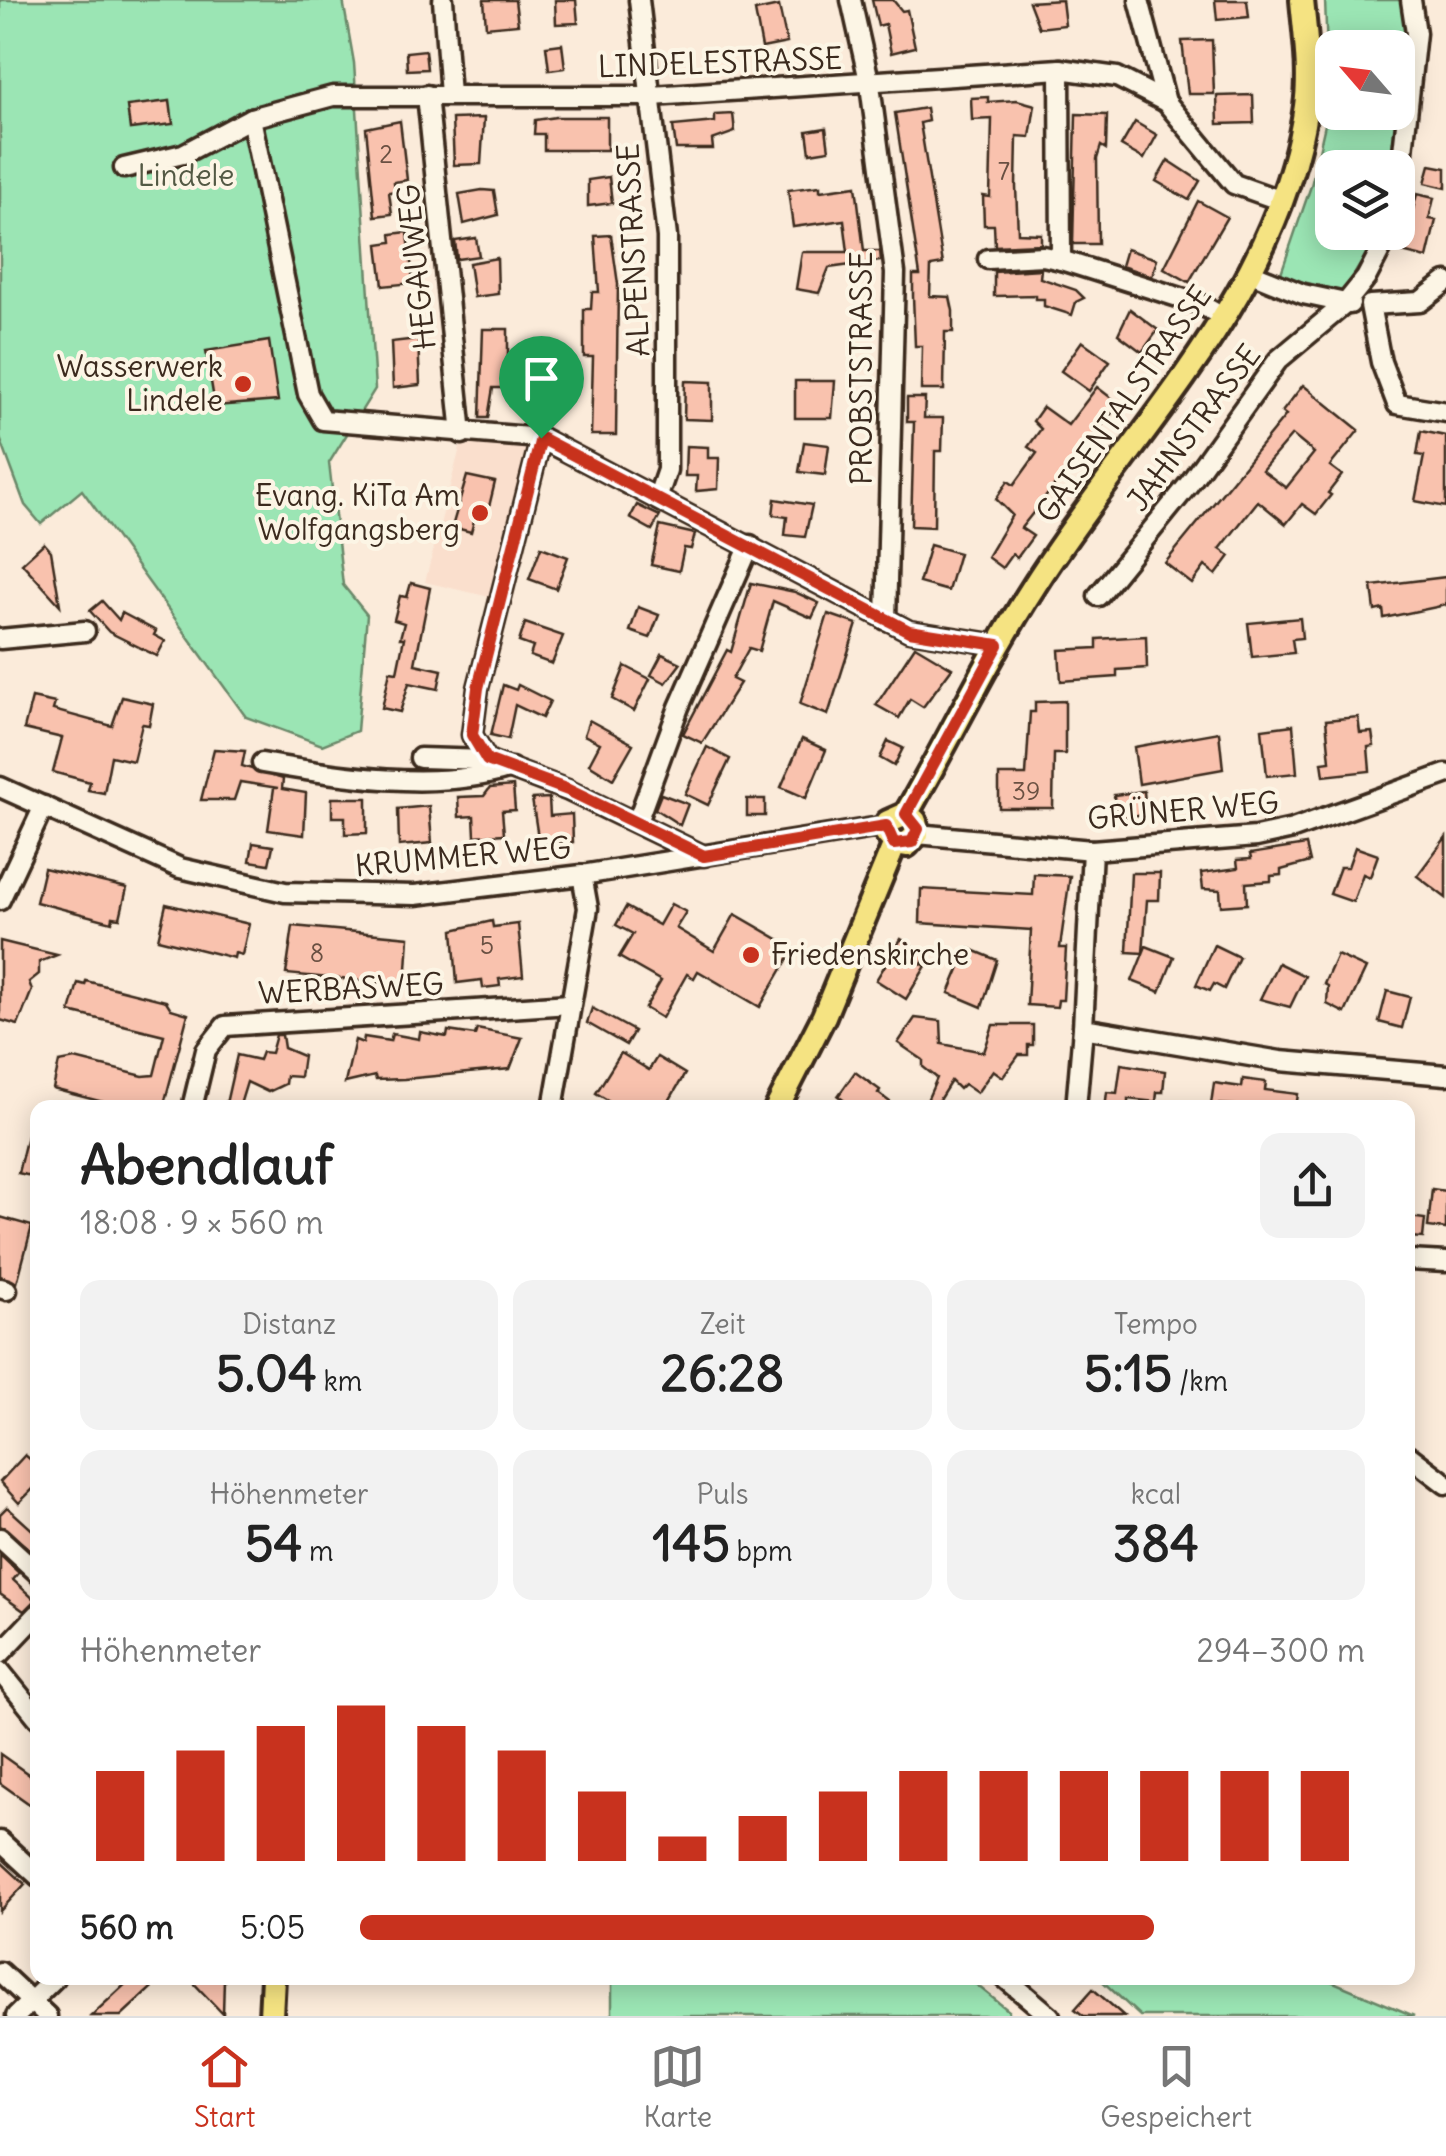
<!DOCTYPE html>
<html lang="de">
<meta charset="utf-8">
<style>
:root{--surface:#fff;--page:#f2f2f2;--text:#222;--muted:#767676;--line:#e0e0e0;--accent:#c8321e}
body{margin:0;font-family:Delius,sans-serif;background:var(--page);color:var(--text);height:100vh;display:flex;flex-direction:column;font-size:38px;white-space:nowrap}
*{box-sizing:border-box;margin:0}
p{font-size:32px;color:var(--muted)}
.icon{flex:none;width:55px;height:55px;fill:none;stroke:currentColor;stroke-width:2;stroke-linecap:round;stroke-linejoin:round}
.map{position:relative;flex:1;overflow:hidden}
.side{position:absolute;left:30px;top:1100px;width:1385px;height:885px;display:flex;flex-direction:column;background:var(--surface);border-radius:20px;box-shadow:0 5px 25px #0003}
.side>*{flex:none}
.needle{width:65px;rotate:298deg}
.controls{position:absolute;left:1315px;top:30px;display:grid;gap:20px}
.controls a{display:grid;place-items:center;width:100px;height:100px;border-radius:20px;background:var(--surface);box-shadow:0 5px 25px #0003;font-size:50px}
.pin{position:absolute;display:grid;place-items:center;width:85px;height:85px;color:#fff;margin:-102px -42px;border-radius:50% 50% 50% 0;rotate:-45deg;box-shadow:0 0 10px #0007}
.pin .icon{rotate:45deg}
.round{display:grid;place-items:center;flex:none;width:105px;height:105px;border-radius:20px;background:var(--page)}
.summary{display:flex;align-items:center;justify-content:space-between;height:170px;padding:0 50px}
h1{font-size:55px;font-weight:800;line-height:75px}
.figures{display:grid;grid-template-columns:repeat(3,1fr);gap:15px;height:170px;padding:10px 50px}
.figures div{display:grid;align-content:center;border-radius:20px;background:var(--page);text-align:center}
.figures b{font-size:50px;font-weight:800}
.figures small{font-size:28px;font-weight:400}
.figures p{font-size:28px}
.chart{height:280px;padding:20px 50px}
.chart p{display:flex;justify-content:space-between}
.chart svg{width:100%;height:180px;margin-top:10px;stroke:var(--accent);stroke-width:6}
ul{padding:0 50px;list-style:none;font-size:32px}
li{display:grid;grid-template-columns:160px 120px 1fr;align-items:center;height:75px}
li i{height:25px;border-radius:12px;background:var(--accent)}
.tab-bar{display:flex;justify-content:space-around;align-items:center;height:140px;border-top:2px solid var(--line);background:var(--surface);font-size:28px;color:var(--muted)}
.tab-bar a{display:grid;justify-items:center;gap:5px}
.tab-bar .on{color:var(--accent)}
.map>svg:first-child{display:block}
.built{fill:#fadfcd}
.green{fill:#9be5b4;stroke:#6b8869;stroke-width:2.5;fill-rule:evenodd}
.building{fill:#f9c2ae;stroke:#3b2a1e;stroke-width:2.5;fill-rule:evenodd}
.lines{fill:none;stroke-linecap:round;stroke-linejoin:round}
.minor-casing{stroke:#3b2a1e;stroke-width:25}
.major-casing{stroke:#3b2a1e;stroke-width:30}
.minor{stroke:#fcf5e5;stroke-width:18}
.major{stroke:#f5e382;stroke-width:22}
.route-casing{stroke:#fff;stroke-width:20}
.route{stroke:#c8321e;stroke-width:12}
.poi-dot{fill:#c8321e;stroke:#fcf5e5;stroke-width:4}
.labels{text-anchor:middle;stroke-width:8;stroke-linejoin:round;paint-order:stroke}
.number-label{font-size:25px;fill:#6a5042}
.street-label{font-size:30px;fill:#3b2a1e;stroke:#fcf5e5}
.park-label{font-size:30px;fill:#535944;stroke:#fcf5e5}
.poi-label{font-size:30px;fill:#3b2a1e;stroke:#fcf5e5;text-anchor:end}
</style>
<div class="map">
<svg width="1446" height="2016" viewBox="0 0 1446 2016">
<rect width="100%" height="100%" fill="#fbebda"/>
<filter id="ink" filterUnits="userSpaceOnUse"><feTurbulence type="fractalNoise" baseFrequency=".01" numOctaves="2"/><feDisplacementMap in="SourceGraphic" scale="20" xChannelSelector="R" yChannelSelector="G"/><feConvolveMatrix kernelMatrix="1 2 1 2 8 2 1 2 1" color-interpolation-filters="sRGB"/></filter>
<g filter="url(#ink)">
<!-- built -->
<path class="built" d="M462,440L535,443L494,598L425,582Z"/>
<!-- green -->
<g class="green">
<path d="M0,0H343L354,63L375,389L329,463L343,585L367,615L357,731L322,745L246,717L82,490L41,524L25,505L0,438Z"/>
<path d="M1325,0H1407L1401,123L1394,167L1332,168V232L1380,233L1343,292L1280,276L1311,186L1329,107ZM1332,48H1398V112H1332Z"/>
<path d="M612,1978H968L1009,2011L1008,2016H612Z"/>
<path d="M1099,1978H1324L1414,2016H1140Z"/>
</g>
<!-- building -->
<g class="building">
<path d="M484,0H515L518,24L486,27Z"/>
<path d="M555,0H576L578,23L556,24Z"/>
<path d="M872,0H893L902,11L907,10L915,47L891,53L885,24L878,26Z"/>
<path d="M1062,0L1065,25L1039,28L1029,2Z"/>
<path d="M1215,0H1247L1249,17L1217,20Z"/>
<path d="M779,6L787,43L762,48L755,11Z"/>
<path d="M1212,40L1214,94H1188L1182,41Z"/>
<path d="M562,44L565,68L549,70L546,46Z"/>
<path d="M425,50L427,69L407,70L406,52Z"/>
<path d="M1253,95L1254,123L1218,124L1217,96Z"/>
<path d="M988,97V102L1017,100L1035,105L1030,137L1017,136L1016,187L1018,233L1041,234V244L995,246L994,225H984L983,196L990,197L992,119L972,120L971,98Z"/>
<path d="M170,101L173,124L130,129L127,106Z"/>
<path d="M926,108L928,121L920,123L943,264L931,266L930,296L950,297L953,311V332H945L944,390H921L922,346H915L913,296V275H920L895,113Z"/>
<path d="M733,114L735,132L712,140L713,149H676L673,126L715,122V115Z"/>
<path d="M1076,114L1107,115L1106,149L1101,146L1097,159L1098,244H1073Z"/>
<path d="M556,117H607V150H544V134H534L535,120Z"/>
<path d="M484,118L481,164L454,165L452,119Z"/>
<path d="M400,121L407,180L394,182L395,191L389,192L392,214L375,216L366,128Z"/>
<path d="M1135,122L1157,135L1144,159L1121,146Z"/>
<path d="M826,128L829,150L810,153L807,131Z"/>
<path d="M1168,160L1200,181L1189,200L1156,181Z"/>
<path d="M1430,165L1446,168V188L1425,183Z"/>
<path d="M609,177L612,203L588,206V180Z"/>
<path d="M820,186V191L856,186L864,251H880L881,261L829,268L819,293L796,289L802,252H848L844,220L793,227L788,190Z"/>
<path d="M482,190L494,191L498,215L464,224L459,194Z"/>
<path d="M1417,194L1434,198L1429,219L1436,220L1427,258L1402,252Z"/>
<path d="M1198,201L1227,217L1189,282L1164,268Z"/>
<path d="M408,232L413,283L383,286L378,244L392,242L391,234Z"/>
<path d="M611,235L618,284L616,435H591L593,357H584V309H591L592,292H599L595,236Z"/>
<path d="M476,238L479,256L457,259L455,241Z"/>
<path d="M1126,249L1157,259L1152,276L1121,266Z"/>
<path d="M497,258L498,294L474,297L469,263Z"/>
<path d="M1041,269L1040,278L1076,290L1084,298L1076,302L1072,315L1044,306V299H1036V295L994,296V272Z"/>
<path d="M1130,309L1158,330L1142,352L1118,334Z"/>
<path d="M483,329H508V388H493L488,418H480Z"/>
<path d="M418,339L420,385L393,388L391,342Z"/>
<path d="M269,341L278,401L215,406L206,351Z"/>
<path d="M1082,341L1110,361L1089,391L1061,371Z"/>
<path d="M685,381L712,382V420L684,419Z"/>
<path d="M795,381H835L832,418H795Z"/>
<path d="M1303,385L1359,430L1330,466L1342,475L1328,493L1331,495L1316,514L1302,504L1286,524L1258,501L1220,549L1230,556L1216,575L1205,566L1192,584L1165,563L1286,415L1282,412ZM1292,435L1314,453L1286,488L1262,470Z"/>
<path d="M1097,387L1119,404L1021,528L1033,536L1017,558L1012,554L1002,568L987,557L1012,515L996,499L1008,481L1014,485L1037,453L1028,447L1041,429L1033,421L1043,407L1068,425Z"/>
<path d="M907,398H925L924,418H943L942,451H935L934,527L911,526L914,422H907Z"/>
<path d="M1421,431L1446,436V507L1415,501L1424,456L1417,455Z"/>
<path d="M804,442L829,445L825,475L799,472Z"/>
<path d="M686,446L708,447V458H719L718,489L696,491L697,476H685Z"/>
<path d="M467,476L495,482L487,515L476,513L471,532L452,527Z"/>
<path d="M775,499L812,505L805,537L785,535L787,517L773,515Z"/>
<path d="M637,505L660,516L652,530L630,518Z"/>
<path d="M660,526L695,534L691,549L684,548L679,571L651,565Z"/>
<path d="M44,543L51,551L60,605L22,563Z"/>
<path d="M930,545L959,553L948,591L919,583Z"/>
<path d="M541,547L568,557L556,589L529,579Z"/>
<path d="M1446,577V605L1384,618L1383,609L1375,611L1372,586Z"/>
<path d="M411,583L430,588L415,664L442,670L438,689L409,683L400,712L382,708L390,671L397,672L404,638H400L404,623L394,620L400,596L407,597Z"/>
<path d="M751,583L795,592L819,603L812,618L773,601L759,651L749,648L732,679L740,683L702,743L683,734L727,650L731,652Z"/>
<path d="M102,601L119,620L122,613L156,631L154,635L165,641L157,656L109,632L90,611Z"/>
<path d="M638,607L659,615L650,638L630,631Z"/>
<path d="M828,614L857,624L828,715L800,704Z"/>
<path d="M1300,618L1302,638L1292,639L1294,653L1252,657L1248,623Z"/>
<path d="M525,623L563,636L552,664L530,656L533,647L519,642Z"/>
<path d="M1146,636L1147,668L1117,670V677L1061,681L1059,650L1097,648V639Z"/>
<path d="M915,646L952,668L923,707L910,699L899,718L876,705Z"/>
<path d="M662,654L681,663L666,683L651,675Z"/>
<path d="M625,666L650,679L634,711L612,699Z"/>
<path d="M503,685L516,690L518,685L550,701L542,718L515,705L508,739L491,735Z"/>
<path d="M122,697L153,704L149,725L142,724L133,761L111,756L104,793L88,790L90,782L53,772L62,738L24,729L32,698L55,703L53,710L112,726Z"/>
<path d="M1065,701V754H1054L1053,808H999V775H1026L1030,712H1035V702Z"/>
<path d="M1358,717L1360,733L1372,732L1374,746L1368,747L1370,771L1324,776L1322,762L1330,761L1326,720Z"/>
<path d="M589,720L633,744L613,779L589,764L600,743L584,735Z"/>
<path d="M1293,725L1297,773L1267,776L1262,729Z"/>
<path d="M1219,732L1223,769L1139,784L1134,747Z"/>
<path d="M802,739L826,750L806,798L781,787Z"/>
<path d="M888,741L903,748L894,766L880,758Z"/>
<path d="M707,747L730,759L708,805L685,794Z"/>
<path d="M214,749L245,751L242,766L283,779L282,789L306,793L304,835L268,830L274,788H278L240,782L234,800H201Z"/>
<path d="M513,786L515,810L502,811L504,834L475,836L474,816L459,817L458,797L484,796L490,788Z"/>
<path d="M1144,791L1146,814L1116,818L1114,795Z"/>
<path d="M661,794L688,804L680,825L655,809Z"/>
<path d="M332,798H367V833L345,834V817H332Z"/>
<path d="M549,798L550,816L572,814L573,842L539,844L532,799Z"/>
<rect x="747" y="799" width="18" height="17"/>
<path d="M429,806L432,843L399,846L398,809Z"/>
<path d="M1446,837V898L1417,876Z"/>
<path d="M253,843L273,846L269,864L250,861Z"/>
<path d="M1306,845L1310,862L1281,870V875L1271,876V881L1246,883L1247,904L1221,906L1220,890L1203,889L1201,873L1238,868L1237,860L1251,859L1250,854Z"/>
<path d="M1355,847L1378,855L1370,877L1363,874L1353,902L1330,894L1340,867H1348Z"/>
<path d="M44,868L127,888L120,918L113,917L112,922L36,902Z"/>
<path d="M1131,873H1160L1159,900H1147L1143,953L1127,952Z"/>
<path d="M1034,874L1070,876L1061,940L1060,948H1066L1063,1000H1058L1057,1007L1027,1005L1031,930L920,923L921,889L1033,895Z"/>
<path d="M166,904L249,924L242,955L235,953L234,958L158,939Z"/>
<path d="M671,904L686,912L676,928L714,951L735,914L794,948L760,1007L698,971L694,978L687,974L662,1018L645,1008L661,981L619,957L633,934L616,925L626,907L659,925Z"/>
<path d="M492,921L493,927L518,924L523,976L499,979L500,986L483,988L482,980L457,983L453,930Z"/>
<path d="M293,926L409,937L406,985L286,974Z"/>
<path d="M901,939L927,955L922,964L926,966L906,999L876,980Z"/>
<path d="M0,941L57,955L39,962V974L29,982L32,990L18,1025L0,1020Z"/>
<path d="M1214,945L1239,957L1224,989L1214,984L1210,991L1196,985Z"/>
<path d="M1146,946L1174,957L1160,992L1132,981Z"/>
<path d="M968,948L997,960L982,1007L949,993Z"/>
<path d="M1337,955L1366,968L1345,1013L1327,1004L1328,986L1324,984Z"/>
<path d="M1278,963L1305,976L1290,1007L1260,999Z"/>
<path d="M86,981L166,1001L171,1009L188,1014L163,1108H126L53,1089L59,1062L75,1059L143,1076L154,1075L164,1035L70,1012L78,983L85,985Z"/>
<path d="M1387,991L1410,997L1402,1028L1379,1022Z"/>
<path d="M592,1008L634,1031L626,1045L587,1023Z"/>
<path d="M915,1018L941,1021L942,1044L984,1052L993,1025H1033V1045H1028V1055H1019L1003,1077L993,1070L977,1093L964,1084L959,1089L951,1081L934,1108H929L925,1105L937,1078L923,1067V1060L898,1043Z"/>
<path d="M477,1029L522,1038L510,1069L404,1079L376,1080L375,1076L345,1083L355,1040L363,1043L364,1037L390,1041L392,1034L419,1039L420,1032L447,1037L448,1031L475,1035Z"/>
<path d="M276,1035H282L284,1048L303,1056L300,1077L286,1076L285,1084L268,1092L247,1082L239,1108H225L237,1055L259,1060L262,1052L271,1053Z"/>
<path d="M621,1053L649,1070L657,1057L685,1074L665,1108H621L596,1093Z"/>
<path d="M1121,1064L1165,1071L1163,1092H1157L1156,1102L1128,1099V1108H1105L1107,1092L1117,1093Z"/>
<path d="M855,1072L880,1090L878,1093L898,1108H854L838,1096Z"/>
<path d="M1243,1079L1266,1082L1265,1090L1298,1094L1296,1108L1211,1104L1214,1083L1242,1087Z"/>
<path d="M32,1115H38V1174L31,1176L18,1173Z"/>
<path d="M1432,1189L1446,1191V1229L1428,1227Z"/>
<path d="M0,1217L32,1226L17,1283L0,1276Z"/>
<path d="M1409,1217L1425,1219L1423,1238L1408,1237Z"/>
<path d="M25,1455L38,1466V1484L19,1503L0,1482Z"/>
<path d="M7,1507L38,1535L37,1555L0,1526V1514Z"/>
<path d="M0,1555L19,1573L13,1580L35,1600L24,1611L0,1594Z"/>
<path d="M0,1754L38,1781V1810L0,1783Z"/>
<path d="M0,1861L25,1884L0,1911Z"/>
<path d="M132,1978H162L121,2016H91Z"/>
<path d="M189,1978H224L223,2014Z"/>
<path d="M1093,1989L1124,2016H1084L1075,2009Z"/>
</g>
<g class="lines">
<!-- minor casing -->
<g class="minor-casing">
<g id="minor">
<path d="M443,0L450,95"/>
<path d="M639,0L667,237V470L658,496"/>
<path d="M851,0L870,85L895,273L886,620"/>
<path d="M1139,0L1166,102"/>
<path d="M1060,69L1061,260L1200,304L1223,317"/>
<path d="M427,95L462,434"/>
<path d="M251,118L308,394L323,420L541,438L909,631L999,645"/>
<path d="M124,168L183,154L251,118L333,96H652L1060,69L1117,77L1166,102L1234,184L1282,201"/>
<path d="M1398,197L1416,33L1411,0"/>
<path d="M988,259L1043,256L1061,260"/>
<path d="M1251,273L1303,294L1350,304"/>
<path d="M1446,282L1420,302L1370,305L1381,362L1397,404L1446,412"/>
<path d="M1098,596L1189,484L1278,360L1345,304L1366,278L1390,232"/>
<path d="M0,639L85,631"/>
<path d="M420,758L487,760L567,790L704,856"/>
<path d="M487,760L472,735L478,688L541,438"/>
<path d="M262,763C336,776 438,792 511,768"/>
<path d="M0,787L180,868L285,892L415,895L582,875L886,826"/>
<path d="M637,822L679,707L750,545"/>
<path d="M917,834L1092,850L1256,837L1293,829L1446,774"/>
<path d="M1092,850L1083,1028L1280,1061L1446,1075"/>
<path d="M0,900L44,806"/>
<path d="M192,1108L206,1050L225,1026L570,1004"/>
<path d="M553,1108L588,908L582,875"/>
<path d="M1076,1108L1083,1028"/>
<path d="M1408,1260L1446,1262"/>
<path d="M0,1288L7,1290"/>
<path d="M1408,1455L1446,1484"/>
<path d="M0,1538L38,1573"/>
<path d="M0,1654L38,1614"/>
<path d="M0,1671L38,1718"/>
<path d="M0,1841L38,1876"/>
<path d="M0,1972L47,2016"/>
<path d="M1005,1978L1050,2016"/>
<path d="M16,2016L55,1978"/>
</g>
</g>
<!-- major casing -->
<g class="major-casing">
<g id="major">
<path d="M895,843L887,834L888,822L906,814C951,737 988,657 1036,583C1133,431 1280,292 1306,106C1311,72 1305,34 1302,0"/>
<path d="M895,843L907,845L917,834L915,821L906,814"/>
<path d="M777,1108L824,1016L895,843"/>
<path d="M271,2016L273,1978"/>
</g>
</g>
<!-- minor -->
<use href="#minor" class="minor"/>
<!-- major -->
<use href="#major" class="major"/>
</g>
</g>
<g class="lines" filter="url(#ink)">
<!-- route casing -->
<g class="route-casing">
<path id="route" d="M541,438L909,631L998,645L906,814L918,829L912,842L894,844L886,826L704,856L568,790L487,760L472,735L478,688Z"/>
</g>
<!-- route -->
<use href="#route" class="route"/>
</g>
<!-- markers -->
<g class="poi-dot">
<circle cx="243" cy="384" r="10"/>
<circle cx="480" cy="513" r="10"/>
<circle cx="751" cy="955" r="10"/>
</g>
<g class="labels">
<!-- number labels -->
<g class="number-label">
<text x="386" y="163">2</text>
<text x="1004" y="180">7</text>
<text x="1026" y="800">39</text>
<text x="487" y="954">5</text>
<text x="317" y="962">8</text>
</g>
<!-- street labels -->
<g class="street-label">
<text transform="translate(720 63) rotate(-2)" y="10">LINDELESTRASSE</text>
<text transform="translate(634 250) rotate(-93)" y="10">ALPENSTRASSE</text>
<text transform="translate(417 267) rotate(-96)" y="10">HEGAUWEG</text>
<text transform="translate(862 368) rotate(-90)" y="10">PROBSTSTRASSE</text>
<text transform="translate(1124 404) rotate(-55)" y="10">GAISENTALSTRASSE</text>
<text transform="translate(1194 428) rotate(-53)" y="10">JAHNSTRASSE</text>
<text transform="translate(1183 811) rotate(-5)" y="10">GRÜNER WEG</text>
<text transform="translate(463 857) rotate(-5)" y="10">KRUMMER WEG</text>
<text transform="translate(351 989) rotate(-3)" y="10">WERBASWEG</text>
</g>
<!-- park labels -->
<g class="park-label">
<text x="186" y="186">Lindele</text>
</g>
<!-- poi labels -->
<g class="poi-label">
<text x="223" y="377">Wasserwerk<tspan x="223" dy="34">Lindele</tspan></text>
<text x="460" y="506">Evang. KiTa Am<tspan x="460" dy="34">Wolfgangsberg</tspan></text>
<text x="771" y="965" text-anchor="start">Friedenskirche</text>
</g>
</g>
</svg>
<div class="controls">
<a><svg class="needle" viewBox="-14 -14 28 28"><path d="M0-13l5 13h-10z" fill="#e53935"/><path d="M0 13l5-13h-10z" fill="#767676"/></svg></a>
<a><svg class="icon" aria-label="layers" viewBox="0 0 24 24"><path d="M12 4l9 5-9 5-9-5zM3 14l9 5 9-5"/></svg></a>
</div>
<div class="pin" style="left:541px;top:438px;background:#1e9e55"><svg class="icon" aria-label="arrive" viewBox="0 0 24 24"><path d="M6 21V4h12l-3 4 3 4H6"/></svg></div>
<section class="side">
<div class="summary"><div><h1>Abendlauf</h1><p>18:08 · 9 × 560 m</p></div><a class="round"><svg class="icon" aria-label="share" viewBox="0 0 24 24"><path d="M12 15V3M7 8l5-5 5 5M5 13v7h14v-7"/></svg></a></div>
<div class="figures">
<div><p>Distanz</p><b>5.04<small> km</small></b></div>
<div><p>Zeit</p><b>26:28</b></div>
<div><p>Tempo</p><b>5:15<small> /km</small></b></div>
</div>
<div class="figures">
<div><p>Höhenmeter</p><b>54<small> m</small></b></div>
<div><p>Puls</p><b>145<small> bpm</small></b></div>
<div><p>kcal</p><b>384</b></div>
</div>
<div class="chart"><p><span>Höhenmeter</span>294–300 m</p>
<svg viewBox="0 0 160 44" preserveAspectRatio="none"><path d="M5 44V22M15 44V17M25 44V11M35 44V6M45 44V11M55 44V17M65 44V27M75 44V38M85 44V33M95 44V27M105 44V22M115 44V22M125 44V22M135 44V22M145 44V22M155 44V22"/></svg>
</div>
<ul>
<li><b>560 m</b>5:05<i style="width:79%"></i></li>
</ul>
</section>
</div>
<nav class="tab-bar">
<a class="on"><svg class="icon" aria-label="home" viewBox="0 0 24 24"><path d="M3 11l9-7 9 7M6 9v11h12V9"/></svg>Start</a>
<a><svg class="icon" aria-label="map" viewBox="0 0 24 24"><path d="M3 6l6-2 6 2 6-2v14l-6 2-6-2-6 2zM9 4v14M15 6v14"/></svg>Karte</a>
<a><svg class="icon" aria-label="saved" viewBox="0 0 24 24"><path d="M7 4h10v16l-5-4-5 4z"/></svg>Gespeichert</a>
</nav>
